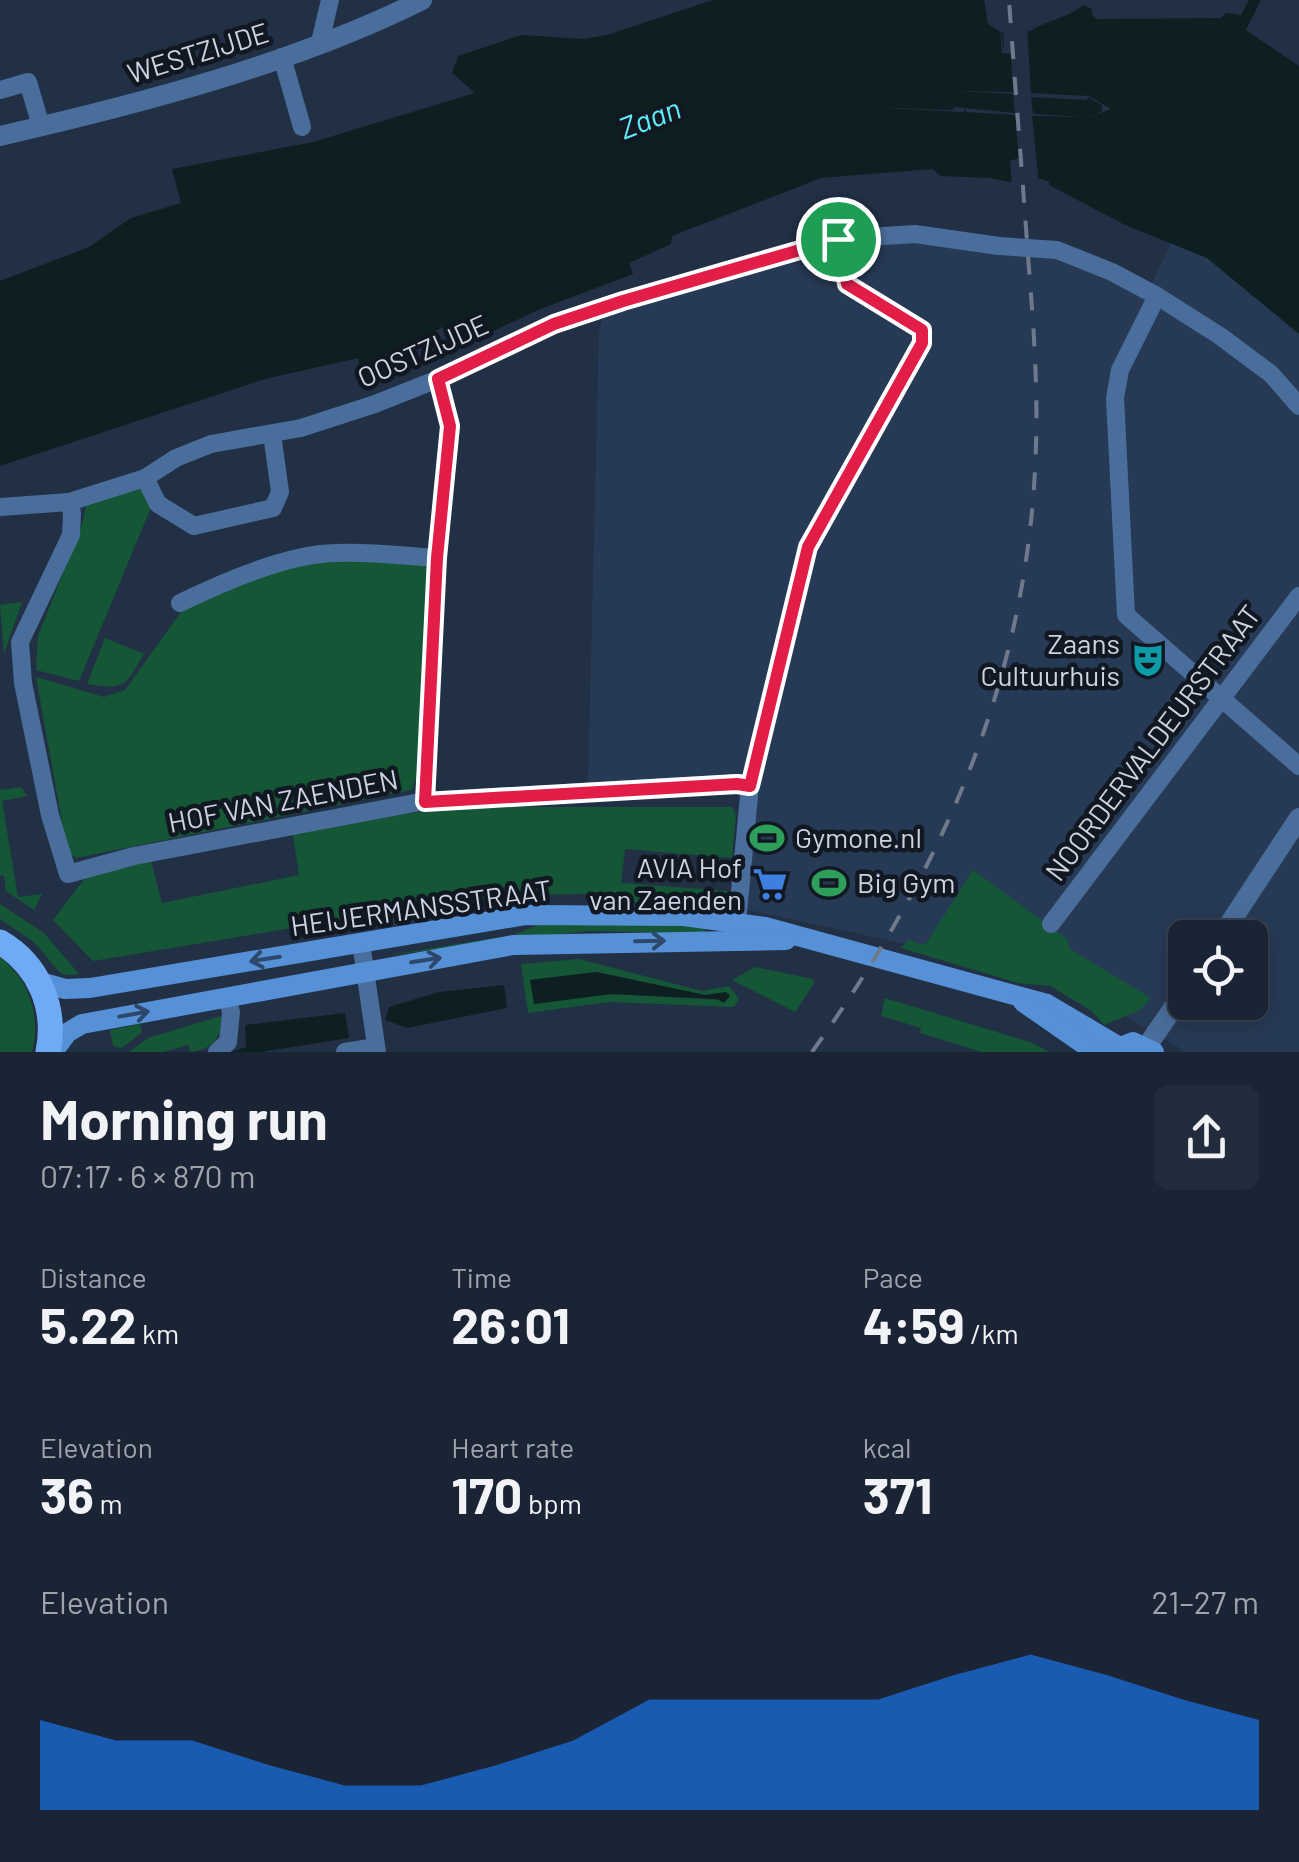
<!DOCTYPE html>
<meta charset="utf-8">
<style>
:root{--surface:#1a2434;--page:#232c3c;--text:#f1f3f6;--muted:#9fa4ac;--line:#38414f;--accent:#1a73e8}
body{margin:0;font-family:Barlow,sans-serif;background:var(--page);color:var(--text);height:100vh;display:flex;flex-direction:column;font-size:38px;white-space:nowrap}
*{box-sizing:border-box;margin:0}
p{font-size:32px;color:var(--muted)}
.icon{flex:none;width:55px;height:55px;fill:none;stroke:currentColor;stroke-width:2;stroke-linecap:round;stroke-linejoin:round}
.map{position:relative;height:1052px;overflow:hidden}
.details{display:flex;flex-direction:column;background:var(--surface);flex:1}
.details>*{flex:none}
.controls{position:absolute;left:1168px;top:920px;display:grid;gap:20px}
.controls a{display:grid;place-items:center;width:100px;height:100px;border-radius:15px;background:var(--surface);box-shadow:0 5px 25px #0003,0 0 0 2px var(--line);font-size:50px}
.pin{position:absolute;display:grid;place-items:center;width:85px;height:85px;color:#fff;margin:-42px;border:5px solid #fff;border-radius:50%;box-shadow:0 2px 10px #0007}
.round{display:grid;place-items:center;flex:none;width:105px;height:105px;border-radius:15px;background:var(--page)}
.headline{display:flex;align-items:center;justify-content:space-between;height:170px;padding:0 40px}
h1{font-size:55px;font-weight:700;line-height:75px}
.figures{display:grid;grid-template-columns:repeat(3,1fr);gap:15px;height:170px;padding:10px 40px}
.figures div{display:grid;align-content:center}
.figures b{font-size:50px;font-weight:700}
.figures small{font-size:28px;font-weight:400}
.figures p{font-size:28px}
.chart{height:280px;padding:20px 40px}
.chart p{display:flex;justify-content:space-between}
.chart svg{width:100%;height:180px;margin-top:10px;fill:var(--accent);opacity:.7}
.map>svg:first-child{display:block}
.built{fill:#273a55;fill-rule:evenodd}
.green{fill:#145635;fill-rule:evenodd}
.water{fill:#0d1f21}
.pier{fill:#223045}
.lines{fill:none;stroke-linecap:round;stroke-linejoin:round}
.minor{stroke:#4a6e9b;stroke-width:18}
.tertiary{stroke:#4a6e9b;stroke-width:20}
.secondary{stroke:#5690d7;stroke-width:20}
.primary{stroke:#6fabf4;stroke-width:25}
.rail{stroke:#6e7a8c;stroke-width:4;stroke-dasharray:18 18;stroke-linecap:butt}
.oneway{stroke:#2d486a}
.route-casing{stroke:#fff;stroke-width:20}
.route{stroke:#e11d48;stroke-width:12}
.labels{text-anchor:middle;stroke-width:9;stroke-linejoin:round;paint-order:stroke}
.street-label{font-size:28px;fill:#cbd4e2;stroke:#111822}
.poi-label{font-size:28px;fill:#cbd4e2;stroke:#111822;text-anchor:end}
.water-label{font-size:30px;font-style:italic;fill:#60edf9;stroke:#111822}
</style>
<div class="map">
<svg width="1299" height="1052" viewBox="0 0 1299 1052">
<rect width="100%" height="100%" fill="#223045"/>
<!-- built -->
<path class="built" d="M954,231L1100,265L1284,376L1279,369L1152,283L1171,243L1207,258L1299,330V1052H1187L1055,976L735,907L743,775L588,783L599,333L605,309L829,248ZM1185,938H1250V1002H1185Z"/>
<!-- green -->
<g class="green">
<path d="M145,487L152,505L79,681L36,670L38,636L82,525L86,506Z"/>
<path d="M313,560L431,561L416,778L412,790L76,858L68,851L65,838L36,677L104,697L125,690L183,609L273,569Z"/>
<path d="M22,602L4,654L0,605Z"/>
<path d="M105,638L144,654C124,687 126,690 87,684Z"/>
<path d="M21,787L27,796L2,801L18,897L42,894L34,910L6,891L4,876L0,875V790Z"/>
<path d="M465,807H732L736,816L732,858L625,849L621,883L728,891L724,901L708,909L603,899L585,894L521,895L382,913L93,961L53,920L89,873L151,861L162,903L299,875L293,835L404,814Z"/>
<path d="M973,870L1067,939L1070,949L1151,998L1140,1010L1104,1025L1092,1011L1050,986L1018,983L901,948L908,940L925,945Z"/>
<path d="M0,904L44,933L79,974L65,975L59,972L35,943L0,919Z"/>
<path d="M589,919L706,923L705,933L587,931L383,956L513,935L536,926Z"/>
<path d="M0,957C30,981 41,1016 32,1052H0Z"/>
<path d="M579,959L702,991L729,986L739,999L734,1007L609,1002L528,1013L521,964ZM596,972L705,995L721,993L720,1000L612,994L534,1003L531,980Z"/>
<path d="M755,967L813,979L814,984L795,1012L732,980Z"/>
<path d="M885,998L1033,1043L1049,1052H982L920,1033L921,1028L881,1016Z"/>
<path d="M221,1016C222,1038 213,1049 191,1052L188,1045L163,1052H129L148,1038Z"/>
<path d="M140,1024L142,1032L122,1048L113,1046L110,1030Z"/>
</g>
<!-- water -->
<g class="water">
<path d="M713,0H984L988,24L1002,33L1030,31C1045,21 1068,18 1083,5L1092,9V15L1097,19L1220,18L1226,13L1241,15L1249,0H1261L1246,30L1299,66V334L1207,258L1123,224L1049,185V182L1041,179L1009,182L990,178L941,176L932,169L821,178L672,236L671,244L629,263L633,274L538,310L454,350L443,327L360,367L358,358L265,379L0,466V281L89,247L131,218L181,203L172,169L313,142L475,93L452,73L458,56L521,35L584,39L607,35Z"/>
<path d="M596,972L705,995L726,992L730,996L724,1003L717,999L612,994L534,1004L530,980Z"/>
<path d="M504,985L507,1008L407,1028L385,1020L389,1007L439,992Z"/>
<path d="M345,1013L349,1038L261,1052H231L246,1047L245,1025Z"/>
</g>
<!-- pier -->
<path class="pier" d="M1027,26L1031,93L1089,96L1111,109L1087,118L1102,111V105L1088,97L1087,100L1031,97L1033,114L1085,117L1032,116L1039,184L1012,187L1010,161L1019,158L1015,115L966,112L965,109L964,112L865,107L953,110L954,107L1015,113L1013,94L955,91L1013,92L1011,54L1002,53L1000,27L1004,50L1003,28Z"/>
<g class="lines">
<!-- minor -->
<g class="minor">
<path d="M320,42L330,0"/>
<path d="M282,57L302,127"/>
<path d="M0,90L28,82L41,126"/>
<path d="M1157,296L1120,370L1115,398L1126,615L1299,766"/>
<path d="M145,478L158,504L194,526L273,508L280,492L272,434"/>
<path d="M69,502L72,513L71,535L20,642L23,683L50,815L68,874L134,856L425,801L737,783L750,785"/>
<path d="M0,507L69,502L145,478L176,458L211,444L301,428L375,404L438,379L554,324L623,301L838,239L915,234L999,246L1057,250L1112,272L1157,296L1220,336L1271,374L1299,406"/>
<path d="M180,603C223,582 288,554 335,553C369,551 404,556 437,558"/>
<path d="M425,801L437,558L451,425L438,379"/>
<path d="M1051,924L1299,596"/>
<path d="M736,934L750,785L808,547L922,343V330L847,285L838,239"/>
<path d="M361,943L377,1052"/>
<path d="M217,1052L228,1042L231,1012L227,997"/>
<path d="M345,1052L376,1047"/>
</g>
<!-- tertiary -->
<g class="tertiary">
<path d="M0,136C139,104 294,64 422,0"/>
<path d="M1220,938L1299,818"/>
<path d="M1147,1046L1185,991"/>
</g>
<!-- secondary -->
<g class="secondary">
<path d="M40,982L65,989L90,988L526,915L684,916L765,927L1047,1004L1118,1046"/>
<path d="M1023,1002L1095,1052"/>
<path d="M1112,1051L1133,1042L1154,1052"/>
<path d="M53,1052L67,1033L82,1024L513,945L786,940"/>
</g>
<!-- primary -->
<path class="primary" d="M0,942C39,965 57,1008 48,1052"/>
<!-- rail -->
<path class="rail" d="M812,1052C944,868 1030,675 1036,445C1038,382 1033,319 1028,256C1022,171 1015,85 1009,0"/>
</g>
<!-- one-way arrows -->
<defs><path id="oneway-shaft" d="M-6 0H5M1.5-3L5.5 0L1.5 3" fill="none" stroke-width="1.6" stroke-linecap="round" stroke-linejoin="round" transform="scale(2.5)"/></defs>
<g class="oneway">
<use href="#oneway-shaft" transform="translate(650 941) rotate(-1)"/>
<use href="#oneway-shaft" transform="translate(265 959) rotate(171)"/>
<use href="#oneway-shaft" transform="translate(426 960) rotate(-9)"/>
<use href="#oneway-shaft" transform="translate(134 1014) rotate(-10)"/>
</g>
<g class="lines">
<!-- route casing -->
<g class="route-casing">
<path id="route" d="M838,239L847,284L922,330V343L808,547L750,786L737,784L425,802L437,558L450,426L438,379L554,324L623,301Z"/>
</g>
<!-- route -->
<use href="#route" class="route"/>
</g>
<!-- icons -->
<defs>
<g id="theatre-bare" transform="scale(2.7)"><path d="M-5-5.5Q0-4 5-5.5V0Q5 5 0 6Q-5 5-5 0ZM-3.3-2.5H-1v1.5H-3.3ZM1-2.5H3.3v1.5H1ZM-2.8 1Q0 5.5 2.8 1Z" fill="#0f9aa8" stroke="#111822" stroke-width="2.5" paint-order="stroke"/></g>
<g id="stadium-bare" transform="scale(2.7)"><path d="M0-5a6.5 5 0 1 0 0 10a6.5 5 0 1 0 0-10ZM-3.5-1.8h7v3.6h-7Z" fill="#2e9e5b" stroke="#111822" stroke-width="2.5" paint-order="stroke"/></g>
<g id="supermarket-bare" transform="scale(2.7)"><path d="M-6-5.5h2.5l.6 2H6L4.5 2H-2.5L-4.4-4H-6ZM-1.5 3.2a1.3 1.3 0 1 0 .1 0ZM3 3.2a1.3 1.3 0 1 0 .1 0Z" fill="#3f7fe0" stroke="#111822" stroke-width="2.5" paint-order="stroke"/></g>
</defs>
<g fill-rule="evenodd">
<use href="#theatre-bare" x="1148" y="660"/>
<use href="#stadium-bare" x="767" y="838"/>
<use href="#stadium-bare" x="829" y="883"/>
<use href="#supermarket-bare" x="770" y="884"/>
</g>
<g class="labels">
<!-- street labels -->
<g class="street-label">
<text transform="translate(198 53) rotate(-17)" y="10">WESTZIJDE</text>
<text transform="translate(423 351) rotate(-24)" y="10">OOSTZIJDE</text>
<text transform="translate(1153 743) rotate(-53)" y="10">NOORDERVALDEURSTRAAT</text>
<text transform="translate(283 801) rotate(-11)" y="10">HOF VAN ZAENDEN</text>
<text transform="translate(421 908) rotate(-8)" y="10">HEIJERMANSSTRAAT</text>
</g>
<!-- poi labels -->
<g class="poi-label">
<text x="1120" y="654">Zaans<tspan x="1120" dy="32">Cultuurhuis</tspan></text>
<text x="795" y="848" text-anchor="start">Gymone.nl</text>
<text x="742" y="878">AVIA Hof<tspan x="742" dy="32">van Zaenden</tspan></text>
<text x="857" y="893" text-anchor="start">Big Gym</text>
</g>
<!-- water labels -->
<g class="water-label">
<text transform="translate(650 119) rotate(-21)" y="10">Zaan</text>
</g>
</g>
</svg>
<div class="controls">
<a><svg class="icon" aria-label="locate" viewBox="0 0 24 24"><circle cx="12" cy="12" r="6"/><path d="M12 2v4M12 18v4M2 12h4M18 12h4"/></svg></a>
</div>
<div class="pin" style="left:838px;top:239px;background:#1e9e55"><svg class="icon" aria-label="arrive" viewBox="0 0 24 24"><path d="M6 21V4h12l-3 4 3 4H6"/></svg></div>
</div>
<section class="details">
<div class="headline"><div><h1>Morning run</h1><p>07:17 · 6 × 870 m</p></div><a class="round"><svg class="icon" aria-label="share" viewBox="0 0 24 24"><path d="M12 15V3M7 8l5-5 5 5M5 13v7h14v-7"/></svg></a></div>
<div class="figures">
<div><p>Distance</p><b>5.22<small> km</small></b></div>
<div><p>Time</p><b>26:01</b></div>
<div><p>Pace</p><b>4:59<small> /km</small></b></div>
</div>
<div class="figures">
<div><p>Elevation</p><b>36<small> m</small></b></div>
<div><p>Heart rate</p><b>170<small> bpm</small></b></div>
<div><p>kcal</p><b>371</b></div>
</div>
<div class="chart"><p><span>Elevation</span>21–27 m</p>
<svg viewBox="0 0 160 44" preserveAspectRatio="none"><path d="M0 44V22L10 27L20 27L30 33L40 38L50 38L60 33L70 27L80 17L90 17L100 17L110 17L120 11L130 6L140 11L150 17L160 22V44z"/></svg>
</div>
</section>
